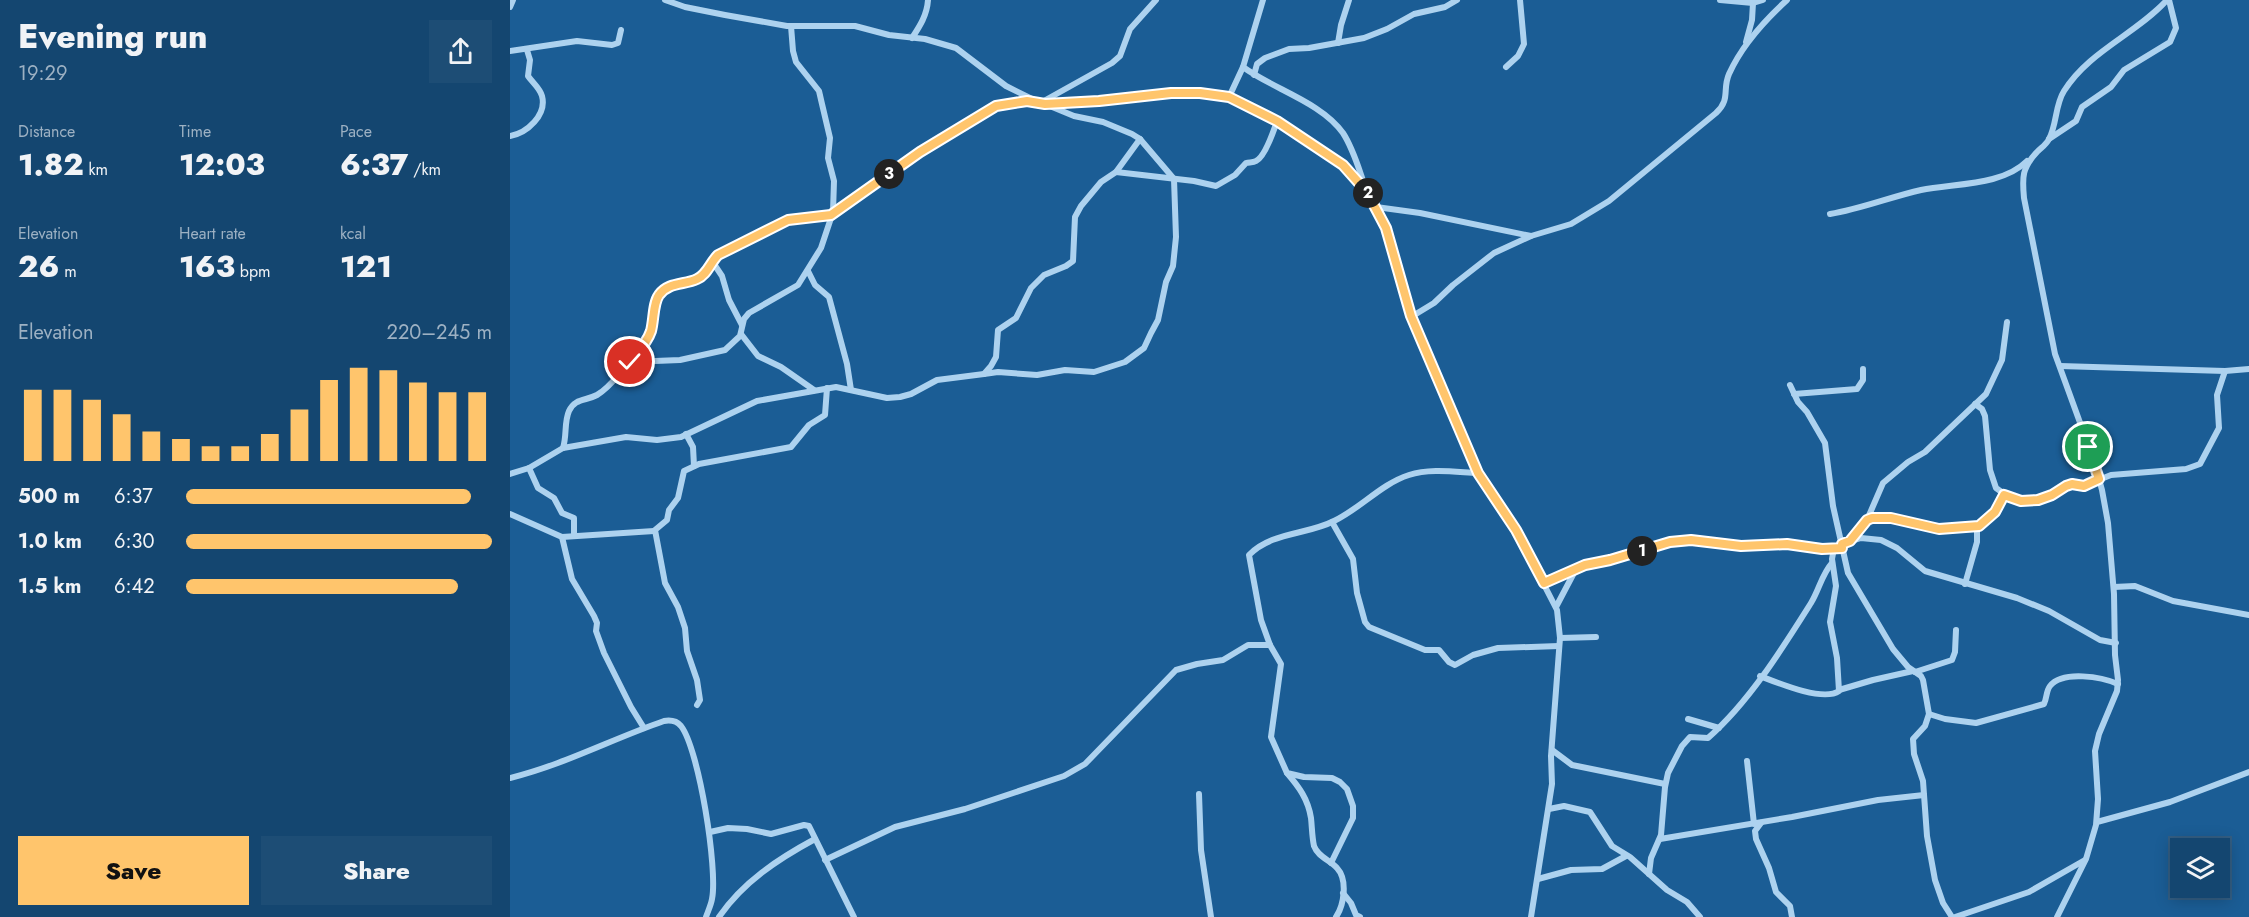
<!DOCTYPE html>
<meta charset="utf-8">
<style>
:root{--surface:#144670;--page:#1d4d75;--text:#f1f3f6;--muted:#9db1c3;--line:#335e83;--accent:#ffc56c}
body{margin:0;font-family:Jost,sans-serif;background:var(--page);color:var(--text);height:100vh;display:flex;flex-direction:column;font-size:22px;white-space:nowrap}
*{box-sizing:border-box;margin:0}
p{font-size:20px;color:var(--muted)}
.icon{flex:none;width:33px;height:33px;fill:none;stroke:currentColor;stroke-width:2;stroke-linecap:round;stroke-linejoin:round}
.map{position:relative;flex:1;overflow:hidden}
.sheet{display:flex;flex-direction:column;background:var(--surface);width:510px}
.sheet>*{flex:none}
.controls{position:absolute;left:1660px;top:838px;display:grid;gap:12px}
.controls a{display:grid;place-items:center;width:60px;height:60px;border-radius:0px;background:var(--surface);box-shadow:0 3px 15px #0003,0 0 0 2px var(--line);font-size:30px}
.pin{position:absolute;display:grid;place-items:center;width:51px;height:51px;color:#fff;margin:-26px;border:3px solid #fff;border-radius:50%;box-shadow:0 2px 6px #0007}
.km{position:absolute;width:30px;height:30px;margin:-15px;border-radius:50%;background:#222;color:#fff;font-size:16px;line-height:30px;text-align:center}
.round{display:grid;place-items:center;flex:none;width:63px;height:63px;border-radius:0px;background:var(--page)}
.overview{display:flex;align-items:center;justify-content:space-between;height:102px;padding:0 18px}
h1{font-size:33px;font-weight:800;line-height:45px}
.stats{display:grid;grid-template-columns:repeat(3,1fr);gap:9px;height:102px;padding:6px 18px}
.stats div{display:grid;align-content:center}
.stats b{font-size:30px;font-weight:800}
.stats small{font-size:16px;font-weight:400}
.stats p{font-size:16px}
.chart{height:168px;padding:12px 18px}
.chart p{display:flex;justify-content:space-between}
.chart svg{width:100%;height:108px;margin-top:6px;stroke:var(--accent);stroke-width:6}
.cta{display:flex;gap:12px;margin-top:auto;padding:12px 18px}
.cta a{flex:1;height:69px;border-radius:0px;background:var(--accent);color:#111;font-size:24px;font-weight:800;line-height:69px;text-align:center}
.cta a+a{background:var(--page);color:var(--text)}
ul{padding:0 18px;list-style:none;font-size:20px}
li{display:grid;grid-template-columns:96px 72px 1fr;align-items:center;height:45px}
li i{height:15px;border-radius:8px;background:var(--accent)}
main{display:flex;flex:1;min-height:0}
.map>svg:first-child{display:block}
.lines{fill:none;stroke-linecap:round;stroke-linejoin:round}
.street{stroke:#add2ef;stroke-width:6}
.route-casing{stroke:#fff;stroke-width:12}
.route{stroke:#ffc56c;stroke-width:8}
</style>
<main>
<section class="sheet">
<div class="overview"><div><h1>Evening run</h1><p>19:29</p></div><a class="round"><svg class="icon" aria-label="share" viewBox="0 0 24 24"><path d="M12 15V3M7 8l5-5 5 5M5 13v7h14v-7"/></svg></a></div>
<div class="stats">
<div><p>Distance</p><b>1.82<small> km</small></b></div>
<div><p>Time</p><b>12:03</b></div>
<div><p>Pace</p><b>6:37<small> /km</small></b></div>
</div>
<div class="stats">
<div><p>Elevation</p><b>26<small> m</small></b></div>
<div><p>Heart rate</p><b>163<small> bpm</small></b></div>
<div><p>kcal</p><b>121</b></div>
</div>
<div class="chart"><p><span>Elevation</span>220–245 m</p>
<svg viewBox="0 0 160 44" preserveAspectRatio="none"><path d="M5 44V15M15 44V15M25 44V19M35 44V25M45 44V32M55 44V35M65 44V38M75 44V38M85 44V33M95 44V23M105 44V11M115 44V6M125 44V7M135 44V12M145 44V16M155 44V16"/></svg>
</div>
<ul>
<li><b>500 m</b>6:37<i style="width:93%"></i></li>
<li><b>1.0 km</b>6:30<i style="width:100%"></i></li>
<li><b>1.5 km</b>6:42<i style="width:89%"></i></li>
</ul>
<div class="cta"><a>Save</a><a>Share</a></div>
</section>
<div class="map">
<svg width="1739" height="917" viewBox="0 0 1739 917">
<rect width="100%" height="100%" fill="#1b5d95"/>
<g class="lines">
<!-- street -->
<g class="street">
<path d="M155,0L175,7L215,15L277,26H345L379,35L415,39L446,48L496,86L524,100"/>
<path d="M1210,0L1243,3L1253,0"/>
<path d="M0,7L3,0"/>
<path d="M402,38C410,26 417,15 418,0"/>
<path d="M1236,42L1242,20L1243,3"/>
<path d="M828,43L831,25L839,0"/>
<path d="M0,51L67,41L102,45L108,43L111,30"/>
<path d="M733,67C763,89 811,102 833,133C844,150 849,170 856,189"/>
<path d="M996,67L1008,56L1014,44L1010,0"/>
<path d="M744,75L747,64L755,58L779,49L799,48L854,38L877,29L904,14L935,7L947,0"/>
<path d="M719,97L733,67L753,0"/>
<path d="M532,102L602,63L610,56L620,29L646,0"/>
<path d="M0,136C17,133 37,115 32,96C30,88 22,82 18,76L20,60L17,50"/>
<path d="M1539,139L1566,121L1572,107L1601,87L1614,70L1660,42L1666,28L1659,0"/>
<path d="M606,172L684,181L706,186L725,175L736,163C739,162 743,163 746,161C755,157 764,130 767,121"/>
<path d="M866,207L910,213L1021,236"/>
<path d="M1320,214C1351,209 1380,197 1411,190C1445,183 1492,186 1517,161"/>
<path d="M202,261L212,276L219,300L232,325"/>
<path d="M298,271L305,285L319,297L337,364L341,390"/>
<path d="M901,317L924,303L943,285L984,253L1021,236L1061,224L1099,201L1206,113C1221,99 1212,90 1219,74C1232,45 1254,21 1277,0"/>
<path d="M231,334L248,356L271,367L304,390"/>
<path d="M120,362C128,352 137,343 141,331C144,320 143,303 149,295C158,282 175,285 187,279C198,275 200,262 209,255L278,220L321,215L410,152L473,114L486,106L517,101L535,104L589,101L661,93H690L719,97L767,121L833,165L857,192L866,207L876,228L901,317L968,473L1006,530L1047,610L1050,638L1041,756L1042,784L1021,917"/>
<path d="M1550,366L1715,371L1739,369"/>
<path d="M474,374L488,372L527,375L555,370L584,372L615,362L634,348L641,333L648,320L656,282L663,266L666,237L664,179L630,139L622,134L593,122L564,116L535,104"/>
<path d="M1280,385L1288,402L1297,412L1315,443L1323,506L1338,573L1383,649L1398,667L1411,676L1413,680L1419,714L1415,726L1403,739L1404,754L1413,781L1417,836L1425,880L1433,903L1442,917"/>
<path d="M1284,394L1347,389L1353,380V369"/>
<path d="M1465,404L1472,409L1475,416L1480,470L1486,488L1500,498L1511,501L1528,500L1542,495L1556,486L1563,484L1576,485L1601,475L1676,469L1690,464L1709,428L1707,395L1715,371"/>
<path d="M176,434L183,447L184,466"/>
<path d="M53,448C57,436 54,422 59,411C65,398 76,401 87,395C101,387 109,373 120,362L170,360L215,350L230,336L234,319L239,313L288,285L311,248L323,212L324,181L318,158L320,138L312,104L309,91L286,62L283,51L281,26"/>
<path d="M19,468L28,488L44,498L52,513L64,518V536"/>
<path d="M0,474L19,468L53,448L116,437L147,440L171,437L247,401L326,387L377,398L390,397L401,394L427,380L474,374L481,366L486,357L488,330L506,318L521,288L534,275L556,266L563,261L565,217L571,206L591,182L606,172L630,139"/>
<path d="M0,514L52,537L62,579L84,616L87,623L86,631L94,653L121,707L134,728"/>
<path d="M1357,520L1381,518L1429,529L1467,526L1485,512L1494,495"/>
<path d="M822,522L843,559L847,593L855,622L859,627L915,650H929L939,662L945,665L963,655L988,648L1049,646"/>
<path d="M52,537L144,531"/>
<path d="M1341,540L1357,520L1373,483L1398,462L1415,452L1476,394L1492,360L1497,322"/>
<path d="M1332,544L1351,538L1371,540L1387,548L1415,571L1507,598L1539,611L1590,640L1606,643"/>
<path d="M1034,583L1075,565L1169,541H1194L1231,546L1277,544L1312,549L1332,548"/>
<path d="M1455,584L1467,542V526"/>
<path d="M1604,587L1625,586L1663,601L1739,615"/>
<path d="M1046,607L1066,569"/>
<path d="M1050,638L1086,637"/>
<path d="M1405,672L1442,660L1445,652L1446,630"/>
<path d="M1250,676C1268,683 1313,702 1329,691L1327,658L1320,622L1326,586L1322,559L1324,548"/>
<path d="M1329,690L1363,680L1403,671"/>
<path d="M187,705L190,700L187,680L177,651L175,628L168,607L155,583L145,530L157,520L159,510L168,498L174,471L189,464L281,447L299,425L315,415L317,388"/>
<path d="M1419,714L1435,719L1466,723L1534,704C1537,698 1536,691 1540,686C1553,670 1592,677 1608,684"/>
<path d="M1178,719L1209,728"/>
<path d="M1042,750L1062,765L1155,784"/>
<path d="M1237,761L1244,824"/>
<path d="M777,773C789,787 798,799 801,818C802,827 802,837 804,846C808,857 820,860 827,868C838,880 834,905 826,917"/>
<path d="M0,778C53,765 102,739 154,721C160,720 166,720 171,726C189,749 208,870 202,899C201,905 198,911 196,917"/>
<path d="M689,794L691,850L701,917"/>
<path d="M1039,809L1054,806L1080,812L1102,846L1120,857L1157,890L1177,902L1190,917"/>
<path d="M1587,822L1660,802L1739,772"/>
<path d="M1251,823L1245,831L1246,839L1259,868L1266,892L1280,906L1282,917"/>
<path d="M200,832L218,828L237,829L261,834L294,825L299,826L344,917"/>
<path d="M1150,839L1282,817L1368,800L1414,795"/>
<path d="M315,860L385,827L455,809L554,776L575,764L666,670L687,664L713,660L738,645H760"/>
<path d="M821,863L843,818V806L837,789L830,782L822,778L794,777L777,773L761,737L771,664L760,645L751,620L739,555C761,532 797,535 824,521C851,508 871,484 899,475C920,468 946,472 968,473"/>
<path d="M1139,874L1141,858L1151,835L1155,787L1158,773L1172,746L1180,737L1198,738C1239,702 1272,649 1301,603C1309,590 1312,574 1322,563"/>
<path d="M1028,879L1061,870L1092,869L1116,856"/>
<path d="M833,893L841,903L846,915L850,917"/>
<path d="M209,917C233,882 268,859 305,839"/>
<path d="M1445,917L1519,892L1575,860"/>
<path d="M1547,917L1576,859L1586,825L1588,799L1585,751L1589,734L1607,691L1608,680L1605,655L1604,594L1598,523L1592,490L1584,461L1545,354L1514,198C1512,177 1512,168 1527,152C1532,147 1536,145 1539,139C1547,124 1545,105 1554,91C1579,51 1626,34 1657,0"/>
</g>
</g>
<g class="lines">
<!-- route casing -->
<g class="route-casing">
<path id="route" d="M120,362C128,352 137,343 141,331C144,320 143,303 149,295C158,282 175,285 187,279C197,275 200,263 208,255L278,220L321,215L410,152L486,106L517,101L535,104L589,101L661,93H690L719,97L767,121L833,165L857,192L876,228L901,316L968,473L1006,530L1034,583L1075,565L1100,560L1160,542L1181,540L1231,546L1277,544L1312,549L1332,548V544L1340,541L1357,520L1362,518H1381L1429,529L1469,526L1485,512L1494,495L1511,501L1528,500L1542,495L1556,486L1562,484L1574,486L1589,479L1578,447"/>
</g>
<!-- route -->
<use href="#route" class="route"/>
</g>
</svg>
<div class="controls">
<a><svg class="icon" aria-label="layers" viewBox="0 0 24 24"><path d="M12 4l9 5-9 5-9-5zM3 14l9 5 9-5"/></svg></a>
</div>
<div class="pin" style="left:1578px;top:447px;background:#1e9e55"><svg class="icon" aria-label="arrive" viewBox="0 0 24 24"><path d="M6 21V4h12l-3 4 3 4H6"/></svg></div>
<div class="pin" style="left:120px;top:362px;background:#d93025"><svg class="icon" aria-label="check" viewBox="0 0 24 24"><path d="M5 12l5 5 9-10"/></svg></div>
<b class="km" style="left:1132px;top:551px">1</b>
<b class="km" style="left:858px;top:193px">2</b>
<b class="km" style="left:379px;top:174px">3</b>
</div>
</main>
